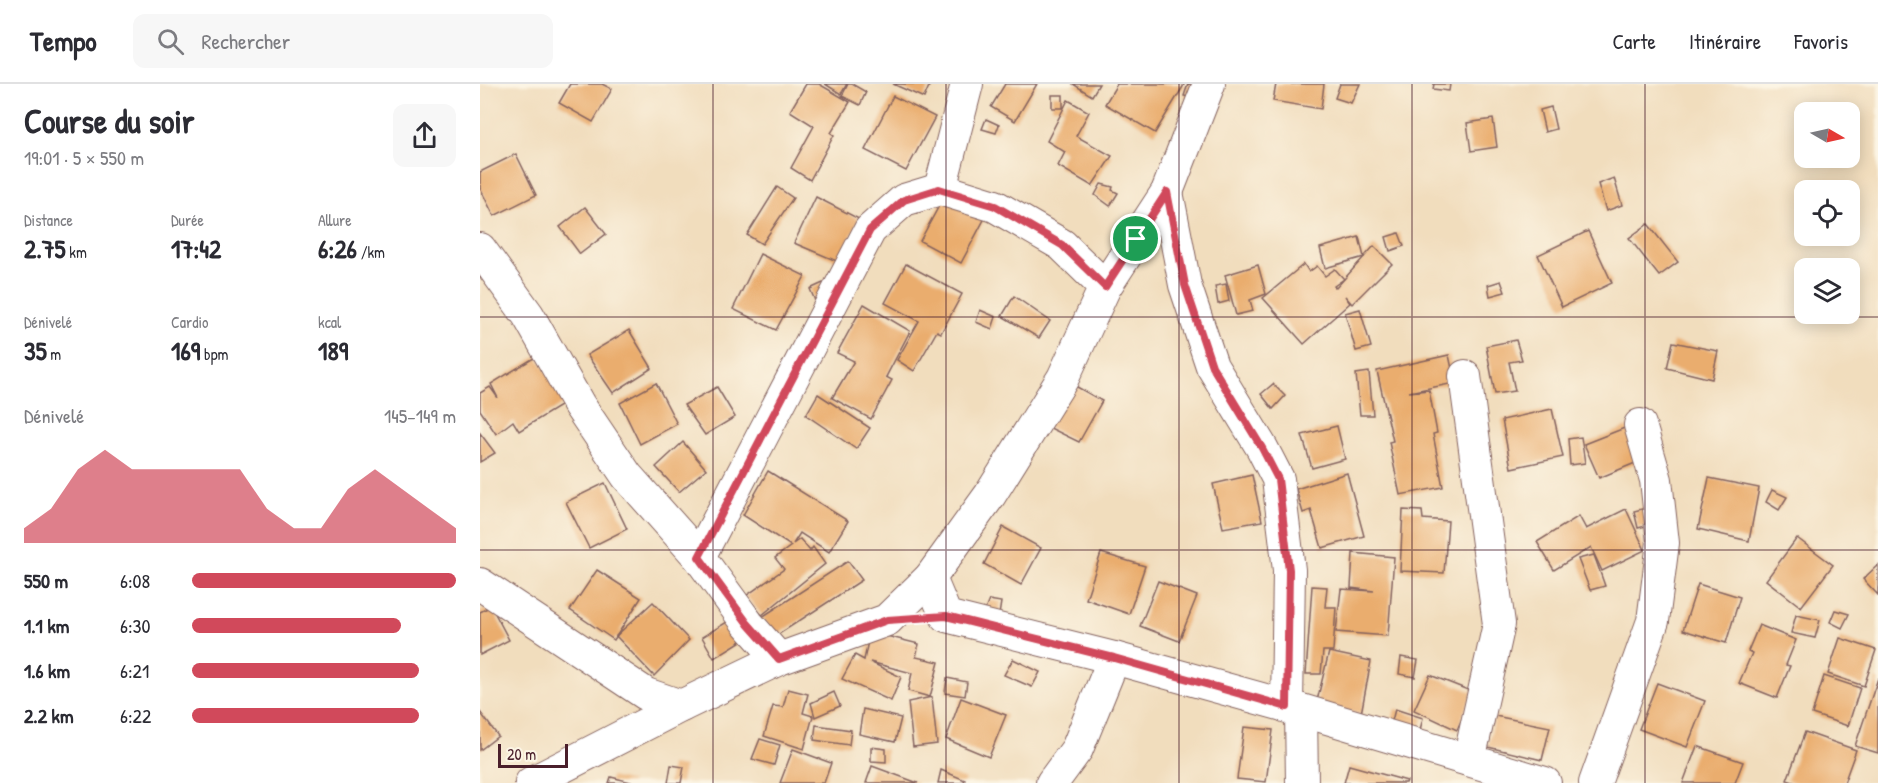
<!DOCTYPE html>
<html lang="fr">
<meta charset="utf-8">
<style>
:root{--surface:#fff;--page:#f7f7f7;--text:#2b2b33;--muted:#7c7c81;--line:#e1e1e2;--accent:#d1495b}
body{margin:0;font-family:"Patrick Hand",sans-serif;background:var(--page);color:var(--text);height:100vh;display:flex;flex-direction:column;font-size:22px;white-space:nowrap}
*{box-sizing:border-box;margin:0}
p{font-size:20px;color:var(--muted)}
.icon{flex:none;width:33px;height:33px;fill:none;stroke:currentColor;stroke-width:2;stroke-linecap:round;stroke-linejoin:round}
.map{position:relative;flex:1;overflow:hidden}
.drawer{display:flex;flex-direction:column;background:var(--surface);width:480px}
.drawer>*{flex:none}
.needle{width:39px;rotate:99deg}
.tools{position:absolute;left:1314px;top:18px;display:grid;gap:12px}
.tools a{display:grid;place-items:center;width:66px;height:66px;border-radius:12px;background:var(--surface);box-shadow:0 3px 15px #0003;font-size:30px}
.scale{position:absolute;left:18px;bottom:15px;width:70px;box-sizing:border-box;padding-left:6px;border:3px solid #4a1f2b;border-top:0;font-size:16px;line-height:21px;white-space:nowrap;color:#4a1f2b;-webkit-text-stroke:4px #fcf5e5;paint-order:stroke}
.pin{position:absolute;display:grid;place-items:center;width:51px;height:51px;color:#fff;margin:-26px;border:3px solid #fff;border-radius:50%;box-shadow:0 2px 6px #0007}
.round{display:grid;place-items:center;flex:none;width:63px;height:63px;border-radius:12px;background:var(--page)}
.summary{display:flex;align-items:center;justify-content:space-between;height:102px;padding:0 24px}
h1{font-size:33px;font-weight:700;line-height:45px}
.metrics{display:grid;grid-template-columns:repeat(3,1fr);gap:9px;height:102px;padding:6px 24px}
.metrics div{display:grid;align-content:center}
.metrics b{font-size:26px;font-weight:700}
.metrics small{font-size:16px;font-weight:400}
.metrics p{font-size:16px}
.chart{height:168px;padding:12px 24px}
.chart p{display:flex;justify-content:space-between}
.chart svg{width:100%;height:108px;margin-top:6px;fill:var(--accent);opacity:.7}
ul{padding:0 24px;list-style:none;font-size:20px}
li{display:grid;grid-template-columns:96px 72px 1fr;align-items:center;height:45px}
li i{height:15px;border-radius:8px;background:var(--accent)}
header{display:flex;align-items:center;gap:36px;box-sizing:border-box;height:84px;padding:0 30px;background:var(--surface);border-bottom:2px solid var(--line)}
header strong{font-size:28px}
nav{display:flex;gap:33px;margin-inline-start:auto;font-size:21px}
.search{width:420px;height:54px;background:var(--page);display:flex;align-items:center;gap:15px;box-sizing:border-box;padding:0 21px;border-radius:12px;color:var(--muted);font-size:22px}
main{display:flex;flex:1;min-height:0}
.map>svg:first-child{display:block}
.building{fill:#eaad6e}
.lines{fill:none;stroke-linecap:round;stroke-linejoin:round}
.minor-casing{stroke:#84625e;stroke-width:34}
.minor{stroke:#fff;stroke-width:32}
.route-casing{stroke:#fff;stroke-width:12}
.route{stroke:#d1495b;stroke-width:8}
.grid{fill:none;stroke:#4a1f2b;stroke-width:1.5;stroke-opacity:0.55}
</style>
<header>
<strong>Tempo</strong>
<div class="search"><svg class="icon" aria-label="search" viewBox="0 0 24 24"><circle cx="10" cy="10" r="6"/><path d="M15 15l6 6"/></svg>Rechercher</div>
<nav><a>Carte</a><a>Itinéraire</a><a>Favoris</a></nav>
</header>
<main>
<section class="drawer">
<div class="summary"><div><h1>Course du soir</h1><p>19:01 · 5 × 550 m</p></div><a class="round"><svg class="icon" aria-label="share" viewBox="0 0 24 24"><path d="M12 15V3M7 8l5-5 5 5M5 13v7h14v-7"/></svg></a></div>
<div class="metrics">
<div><p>Distance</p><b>2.75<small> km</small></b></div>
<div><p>Durée</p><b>17:42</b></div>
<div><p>Allure</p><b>6:26<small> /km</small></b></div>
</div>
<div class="metrics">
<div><p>Dénivelé</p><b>35<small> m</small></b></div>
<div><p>Cardio</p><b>169<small> bpm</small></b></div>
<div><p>kcal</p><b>189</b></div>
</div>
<div class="chart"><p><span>Dénivelé</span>145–149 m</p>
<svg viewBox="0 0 160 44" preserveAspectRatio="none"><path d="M0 44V38L10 30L20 14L30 6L40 14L50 14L60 14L70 14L80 14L90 30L100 38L110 38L120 22L130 14L140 22L150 30L160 38V44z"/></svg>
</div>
<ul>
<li><b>550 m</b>6:08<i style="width:100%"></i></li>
<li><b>1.1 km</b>6:30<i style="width:79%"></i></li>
<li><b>1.6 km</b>6:21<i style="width:86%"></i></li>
<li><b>2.2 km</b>6:22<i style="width:86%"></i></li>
</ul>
</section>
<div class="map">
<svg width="1398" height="699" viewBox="0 0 1398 699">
<rect width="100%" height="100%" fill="#fcf5e5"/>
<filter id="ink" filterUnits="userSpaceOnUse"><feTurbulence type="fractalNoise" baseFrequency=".0167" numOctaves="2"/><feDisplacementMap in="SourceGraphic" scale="12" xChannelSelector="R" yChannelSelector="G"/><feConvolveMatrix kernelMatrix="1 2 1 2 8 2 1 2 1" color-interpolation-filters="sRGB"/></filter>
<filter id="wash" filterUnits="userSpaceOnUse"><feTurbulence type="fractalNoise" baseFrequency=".008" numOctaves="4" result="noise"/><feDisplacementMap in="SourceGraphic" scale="24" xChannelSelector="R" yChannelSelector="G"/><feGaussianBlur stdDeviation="1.35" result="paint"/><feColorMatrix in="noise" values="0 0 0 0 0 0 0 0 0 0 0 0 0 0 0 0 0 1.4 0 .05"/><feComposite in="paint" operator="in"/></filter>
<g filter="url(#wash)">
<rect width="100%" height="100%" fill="#f1ddbd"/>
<g id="blocks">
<!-- building -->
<g class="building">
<path d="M90,0H122L132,5L113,38L79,19Z"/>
<path d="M326,0H339L370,18L351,49L354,51L330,96L311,84L334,42L310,27Z"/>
<path d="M345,0H367L361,10Z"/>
<path d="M368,0H372L386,8L380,21L362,12Z"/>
<path d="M413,0H450L444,14Z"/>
<path d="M525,0H557L535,37L511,23Z"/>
<path d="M593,0H619L612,12Z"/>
<path d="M637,0H702L704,1L675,49L625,20Z"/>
<path d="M708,0L726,4L722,16L704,12Z"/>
<path d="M796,0H844L841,25L793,17Z"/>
<path d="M860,0H880L871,19L855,14Z"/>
<path d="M954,0H970L969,7L953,5Z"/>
<rect x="572" y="11" width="11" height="13"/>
<path d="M413,12L455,33L426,87L385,66Z"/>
<path d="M588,16L609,28L596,52L632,72L612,102L578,82L585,68L567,57Z"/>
<path d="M1071,23L1076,45L1065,48L1060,26Z"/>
<path d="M506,35L519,41L516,49L502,45Z"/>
<path d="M1013,35L1017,63L991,67L987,39Z"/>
<path d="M36,70L56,111L14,132L0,104V88Z"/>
<path d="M1134,94L1142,121L1126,127L1118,100Z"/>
<path d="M621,100L633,103L632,106L638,109L630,122L615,111Z"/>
<path d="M297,103L313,114L282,160L267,151Z"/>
<path d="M466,109L507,130L481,179L440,157Z"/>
<path d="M336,113L379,135L359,178L314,159Z"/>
<path d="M105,123L126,150L100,170L80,143Z"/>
<path d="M1168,140L1198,178L1179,192L1149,154Z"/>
<path d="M1108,147L1132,199L1082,223L1058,171Z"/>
<path d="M919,149L924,162L910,167L906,153Z"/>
<path d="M879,153L884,173L845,184L840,164Z"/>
<path d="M894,162L912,180L872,220L865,212L870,219L824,260L783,214L824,180L829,188L837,182L845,192L855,185L864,195L854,202L856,204Z"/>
<path d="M280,170L325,192L296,246L253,225Z"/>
<path d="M426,180L482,210L461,249L457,247L434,287L417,276L439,237L405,219Z"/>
<path d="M778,181L786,210L770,216L773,227L756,231L745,191Z"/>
<path d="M1021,197L1025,208L1010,212L1008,201Z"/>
<path d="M343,199L350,213L336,219L330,205Z"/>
<path d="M746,200L749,217L738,220L735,202Z"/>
<path d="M534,212L570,237L559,254L522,232Z"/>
<path d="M384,220L430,247L406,293L412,296L391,335L352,314L374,277L357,269Z"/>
<path d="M880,225L891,263L876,267L865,229Z"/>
<path d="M500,226L516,233L512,245L496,238Z"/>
<path d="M149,246L172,284L133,309L107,271Z"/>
<path d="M1036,256L1042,276L1029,278L1035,307L1015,310L1006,262Z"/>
<path d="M1193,258L1238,267L1232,295L1187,284Z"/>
<path d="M969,271L975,299L929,308L949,306L957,349L953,350L963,403L920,411L909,358L913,357L897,287Z"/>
<path d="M57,272L85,319L39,347L33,337L16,350L0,326V309L10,303L18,314L11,300Z"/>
<path d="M889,288L893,331H880L876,290Z"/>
<path d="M176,299L197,340L160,360L140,319Z"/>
<path d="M590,299L622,317L599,358L566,342Z"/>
<path d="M793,300L805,312L793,325L781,310Z"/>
<path d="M237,303L255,333L225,351L204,321Z"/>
<path d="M338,310L390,344L376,365L326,331Z"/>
<path d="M1072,325L1083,373L1031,384L1022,336Z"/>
<path d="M857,342L865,375L832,384L822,351Z"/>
<path d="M1147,343L1160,377L1119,394L1104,360Z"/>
<path d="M0,349L15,369L0,378Z"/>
<path d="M1101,353L1105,379L1090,381L1088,355Z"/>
<path d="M203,358L226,385L199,408L176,383Z"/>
<path d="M288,387L368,437L349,468L320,449L313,460L320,455L330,467L333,463L345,480L282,531L266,512L304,485L295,474L311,462L263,431Z"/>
<path d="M867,389L884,452L842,464L831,426L823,429L816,405Z"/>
<path d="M772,391L782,437L743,444L733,400Z"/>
<path d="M1229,394L1279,404L1269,457L1218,445Z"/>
<path d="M125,399L147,445L109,464L86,418Z"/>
<path d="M1292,406L1307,413L1299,426L1286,418Z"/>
<path d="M1170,423L1173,440L1158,444L1154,427Z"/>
<path d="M1146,425L1165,466L1122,487L1111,463L1074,486L1057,458L1099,432L1106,445Z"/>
<path d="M923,426L942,427L943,435L968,437L964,489L920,487Z"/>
<path d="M523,443L561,464L541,501L504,480Z"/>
<path d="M1317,454L1353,481L1321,523L1286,496Z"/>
<path d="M621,469L665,482L649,530L606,515Z"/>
<path d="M873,469L914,473L908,552L856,548L861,505L894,507L871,504Z"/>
<path d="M1114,471L1125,502L1110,506L1098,475Z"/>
<path d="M368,477L382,496L296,552L282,533Z"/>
<path d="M1398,481V511L1383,495Z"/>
<path d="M117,486L161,514L134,556L90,526Z"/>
<path d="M678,497L717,512L699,557L660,542Z"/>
<path d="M1218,500L1260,513L1246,559L1203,546Z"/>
<path d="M832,502L847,503L845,523H856L853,567H843L841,590H826Z"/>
<path d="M509,516L521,518L519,531L505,526Z"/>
<path d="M173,518L209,556L174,592L136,552Z"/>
<path d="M11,522L29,556L0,571V528Z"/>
<path d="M1355,526L1369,530L1362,544L1350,538Z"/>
<path d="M1316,531L1340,536L1335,554L1311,549Z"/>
<path d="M252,535L263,556L234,574L222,553Z"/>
<path d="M1279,541L1316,556L1306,581L1310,582L1297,614L1259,599L1272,569L1268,567Z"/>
<path d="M390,548L439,560L436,573L459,578L450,613L428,607L432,589L390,578L421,593L411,617L362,595L375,571L384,576Z"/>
<path d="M1360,554L1396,566L1384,602L1348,590Z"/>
<path d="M849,568L891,577L881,630L836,621Z"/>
<path d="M921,573L938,576L935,593L919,590Z"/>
<path d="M533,575L560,588L552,603L524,591Z"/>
<path d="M950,591L993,608L977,646L934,626Z"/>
<path d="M1344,592L1380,604L1368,642L1332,630Z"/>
<path d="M467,594L487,598L485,612L465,609Z"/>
<path d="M1398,594V669L1375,662Z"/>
<path d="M1177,599L1225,617L1207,663L1159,645Z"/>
<path d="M308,605L328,610L323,629L333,632L324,665L284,652L293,622L303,623Z"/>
<path d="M354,608L360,622L335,633L331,619Z"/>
<path d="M452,613L457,660L433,663L428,618Z"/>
<path d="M481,614L526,631L509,673L466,655Z"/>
<path d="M383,625L421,634L415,658L379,650Z"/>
<path d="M915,625L943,634L938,654L910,645Z"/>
<path d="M0,628L18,652L0,666Z"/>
<path d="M1015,632L1070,643L1062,676L1008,663Z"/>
<path d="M336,641L371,646L369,661L334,656Z"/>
<path d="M764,643L793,646L786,698L757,695Z"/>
<path d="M1325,648L1376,666L1364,699H1316L1307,696Z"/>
<path d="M280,655L300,661L294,681L272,675Z"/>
<path d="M1217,662L1263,678L1255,699H1203Z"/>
<path d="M391,663L406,665V678L391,677Z"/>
<path d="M313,665L351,679L344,699H300Z"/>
<path d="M191,681L204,683L201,699H188Z"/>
<path d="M869,681L927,697L926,699H864Z"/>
<path d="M392,682L438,699H386Z"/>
<path d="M461,686L485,696L483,699H458Z"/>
<path d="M131,693L151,698V699H129Z"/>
</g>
</g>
</g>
<g filter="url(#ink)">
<use href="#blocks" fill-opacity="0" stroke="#84625e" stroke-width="1.5"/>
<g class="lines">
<!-- minor casing -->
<g class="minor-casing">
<g id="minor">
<path d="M460,105L487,0"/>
<path d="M687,108L705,201L732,282L782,364L798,395L809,486L807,623"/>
<path d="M0,165L48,231L99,321L147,392L219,473L268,540L299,575"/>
<path d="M985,292L1019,540L989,676"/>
<path d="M219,473L390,146L424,116L460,105L515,122L582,161L625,203"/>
<path d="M450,494L466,532L634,574L821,626L1065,699"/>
<path d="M0,500L166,610L201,622"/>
<path d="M821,626L822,699"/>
<path d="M51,699L201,622L299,575L407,536L450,494L510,411L583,294L625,203L687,108L729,0"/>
<path d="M572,699L597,665L634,574"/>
<path d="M1115,699L1173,537L1183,459L1176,396L1160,341"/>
</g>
</g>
<!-- minor -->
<use href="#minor" class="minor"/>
</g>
</g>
<g class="lines" filter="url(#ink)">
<!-- route casing -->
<g class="route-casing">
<path id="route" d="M459,105L515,122L582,161L625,203L687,108L705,201L732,282L782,364L798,395L809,486L807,623L634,574L466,532L407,536L299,575L268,540L219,473L390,146L424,116Z"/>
</g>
<!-- route -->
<use href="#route" class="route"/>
</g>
<!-- grid -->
<path class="grid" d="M233,0V699M466,0V699M699,0V699M932,0V699M1165,0V699M0,233H1398M0,466H1398"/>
</svg>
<div class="tools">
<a><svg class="needle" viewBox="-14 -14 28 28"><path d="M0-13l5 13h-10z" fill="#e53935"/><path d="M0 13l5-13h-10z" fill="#7c7c81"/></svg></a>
<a><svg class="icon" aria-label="locate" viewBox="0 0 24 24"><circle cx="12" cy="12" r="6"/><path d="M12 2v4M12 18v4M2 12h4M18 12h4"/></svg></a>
<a><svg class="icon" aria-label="layers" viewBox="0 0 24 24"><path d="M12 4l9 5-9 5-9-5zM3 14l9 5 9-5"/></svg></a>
</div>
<div class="scale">20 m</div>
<div class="pin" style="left:656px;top:155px;background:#1e9e55"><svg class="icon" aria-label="arrive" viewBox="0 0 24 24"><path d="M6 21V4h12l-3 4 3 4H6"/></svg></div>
</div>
</main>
